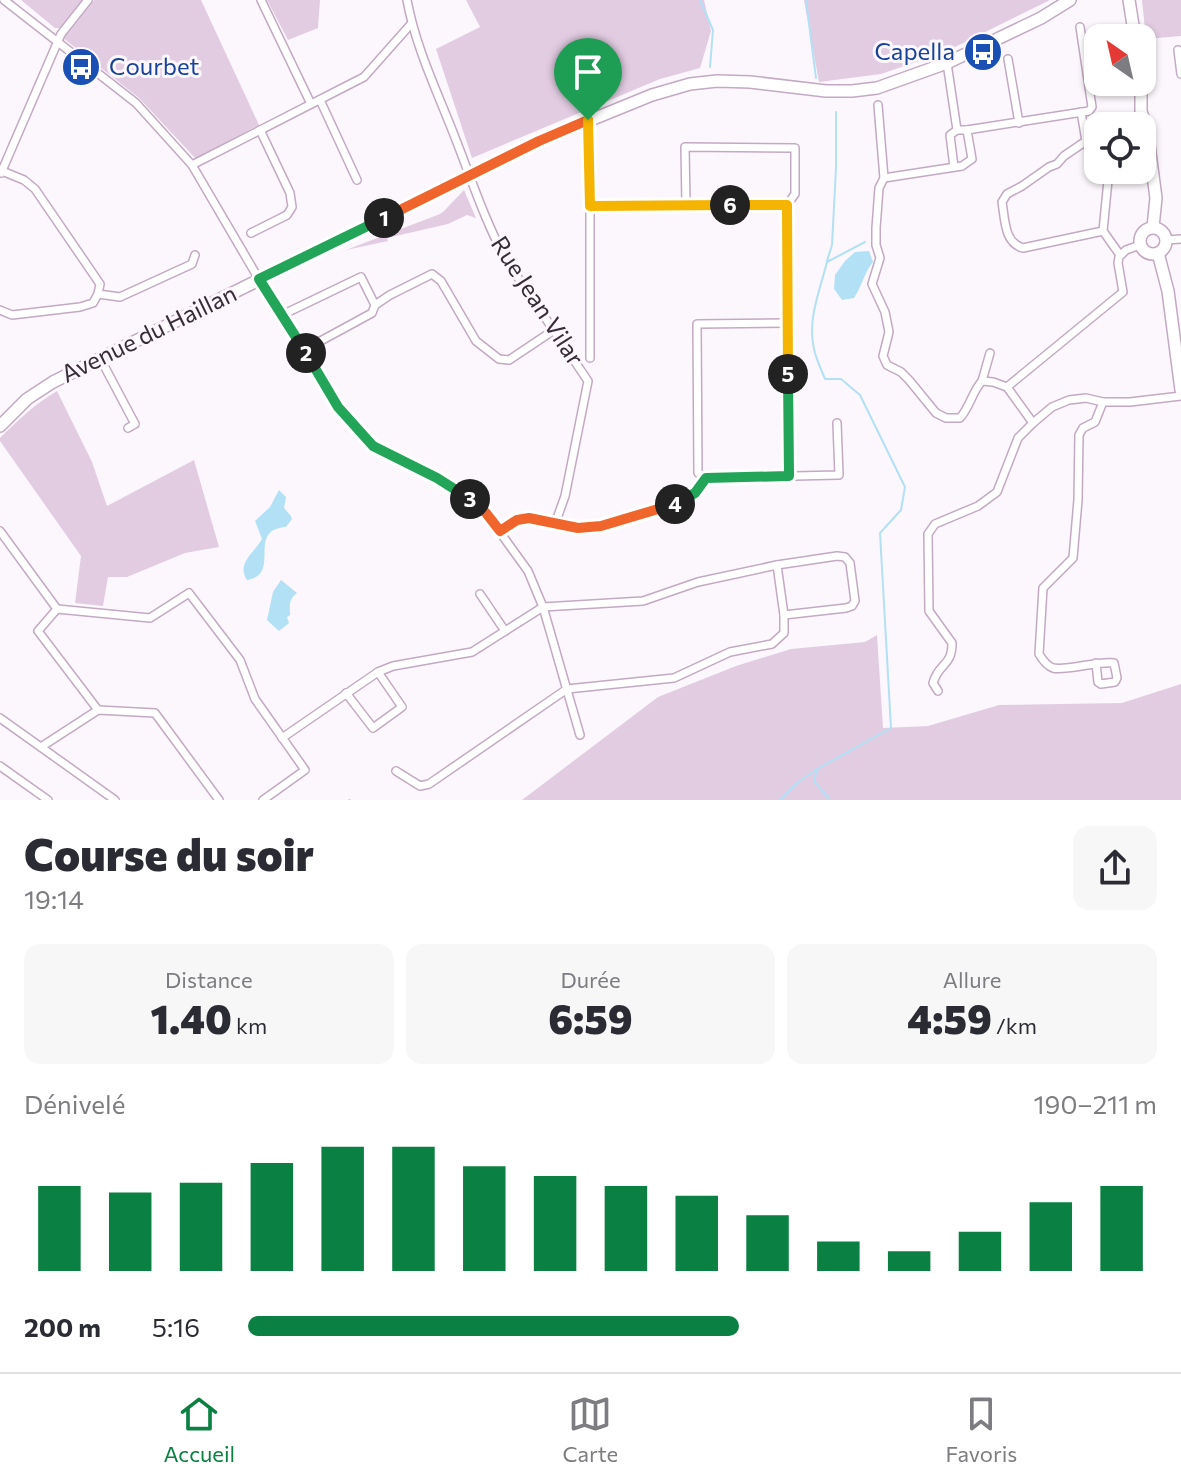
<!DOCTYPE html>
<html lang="fr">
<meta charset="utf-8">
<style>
:root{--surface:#fff;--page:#f7f7f7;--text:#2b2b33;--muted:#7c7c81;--line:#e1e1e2;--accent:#0b8043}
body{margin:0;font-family:Commissioner,sans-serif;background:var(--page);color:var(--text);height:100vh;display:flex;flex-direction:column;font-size:30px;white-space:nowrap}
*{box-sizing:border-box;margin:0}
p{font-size:26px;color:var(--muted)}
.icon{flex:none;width:44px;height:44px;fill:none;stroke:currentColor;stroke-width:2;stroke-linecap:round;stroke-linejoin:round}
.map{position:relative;height:800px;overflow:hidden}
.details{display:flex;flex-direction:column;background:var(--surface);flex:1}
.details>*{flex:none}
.needle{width:52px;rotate:326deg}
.tools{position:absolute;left:1084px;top:24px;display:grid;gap:16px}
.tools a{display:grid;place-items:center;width:72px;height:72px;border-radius:16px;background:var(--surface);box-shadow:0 2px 6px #0004;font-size:40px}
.pin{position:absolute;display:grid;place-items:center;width:68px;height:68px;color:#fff;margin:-82px -34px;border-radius:50% 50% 50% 0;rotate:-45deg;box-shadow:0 0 8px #0007}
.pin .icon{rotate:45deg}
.km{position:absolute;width:40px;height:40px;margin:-20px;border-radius:50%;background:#222;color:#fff;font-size:22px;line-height:40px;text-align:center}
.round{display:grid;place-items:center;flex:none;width:84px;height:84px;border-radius:16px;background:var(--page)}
.summary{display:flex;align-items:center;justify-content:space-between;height:136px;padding:0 24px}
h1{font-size:44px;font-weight:800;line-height:60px}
.stats{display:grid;grid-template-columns:repeat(3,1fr);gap:12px;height:136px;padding:8px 24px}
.stats div{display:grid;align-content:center;border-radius:16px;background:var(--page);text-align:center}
.stats b{font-size:40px;font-weight:800}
.stats small{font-size:22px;font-weight:400}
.stats p{font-size:22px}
.chart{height:224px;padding:16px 24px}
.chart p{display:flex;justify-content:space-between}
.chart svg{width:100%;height:144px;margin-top:8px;stroke:var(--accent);stroke-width:6}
ul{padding:0 24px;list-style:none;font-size:26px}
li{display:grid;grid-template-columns:128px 96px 1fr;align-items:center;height:60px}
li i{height:20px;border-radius:10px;background:var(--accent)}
.menu{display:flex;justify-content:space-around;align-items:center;height:112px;border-top:2px solid var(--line);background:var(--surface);font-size:22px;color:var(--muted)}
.menu a{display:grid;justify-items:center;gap:4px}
.menu .current{color:var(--accent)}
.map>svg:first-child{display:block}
.green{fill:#e2cce2}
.water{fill:#b2e0f5}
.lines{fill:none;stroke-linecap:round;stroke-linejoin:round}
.stream{stroke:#b2e0f5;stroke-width:2}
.street-casing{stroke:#c2aac2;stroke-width:10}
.secondary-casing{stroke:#c2aac2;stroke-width:14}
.street{stroke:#fff;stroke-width:7}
.secondary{stroke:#fff;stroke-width:11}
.split-1-casing{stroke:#fff;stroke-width:16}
.split-2-casing{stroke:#fff;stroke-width:16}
.split-3-casing{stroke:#fff;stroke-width:16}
.split-4-casing{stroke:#fff;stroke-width:16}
.split-5-casing{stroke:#fff;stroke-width:16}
.split-6-casing{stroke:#fff;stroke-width:16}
.split-7-casing{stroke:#fff;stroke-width:16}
.split-1{stroke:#f0652b;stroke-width:10}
.split-2{stroke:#22a559;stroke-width:10}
.split-3{stroke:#22a559;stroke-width:10}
.split-4{stroke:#f0652b;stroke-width:10}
.split-5{stroke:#22a559;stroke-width:10}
.split-6{stroke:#f5b400;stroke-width:10}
.split-7{stroke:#f5b400;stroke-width:10}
.labels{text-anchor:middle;stroke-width:6;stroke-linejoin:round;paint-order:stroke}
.transit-label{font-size:24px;fill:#164399;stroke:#fcf7fc;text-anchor:end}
.street-label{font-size:24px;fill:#372d37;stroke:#fcf7fc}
</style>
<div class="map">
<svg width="1181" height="800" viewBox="0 0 1181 800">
<rect width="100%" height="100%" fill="#fcf7fc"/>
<!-- green -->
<g class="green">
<path d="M21,0H84L61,28H55Z"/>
<path d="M94,0H201L259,125L196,159L139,98L63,38Z"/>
<path d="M267,0H320L318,28L288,40Z"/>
<path d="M466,0H704L711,31L700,68L660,79L472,158L436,49L480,27Z"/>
<path d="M804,0H1050L945,52L881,74L819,82Z"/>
<path d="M1142,0H1181V36L1146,39Z"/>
<path d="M464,190L476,218L467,215L448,224L387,238L388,241L346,250L440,214L444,211Z"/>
<path d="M57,391L92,462L107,506L194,460L219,547L185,553L127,577H108L103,606L75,603L81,556L0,441V438C18,420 35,404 57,391Z"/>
<path d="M877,635L883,728L928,726L999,705L1122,703L1181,684V800H522L658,697L736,666L791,649L865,642Z"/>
</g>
<!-- water -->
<g class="water">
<path d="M869,251L873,262C864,273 862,286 854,298L842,300L834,289L835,275L845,261L855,252Z"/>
<path d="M279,490L286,497L284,508L291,516L292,519L286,527C245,530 283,574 247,580C236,563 254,553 262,539L255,521L270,507Z"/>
<path d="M281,580L297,593C288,600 290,605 290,615L287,617L289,623L279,631L267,620L273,592Z"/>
</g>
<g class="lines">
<!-- stream -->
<g class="stream">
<path d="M700,0L713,30L710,67"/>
<path d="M806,0L816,78"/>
<path d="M827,261L832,245L836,168V112"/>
<path d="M349,800H350"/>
<path d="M780,800L798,782L816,770"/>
<path d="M830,800L814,781L817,769L891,728L880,533L901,510L905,487L860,395L841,379H825C821,369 816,359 814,349C807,320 820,290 827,262L865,242"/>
</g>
<!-- street casing -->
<g class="street-casing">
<g id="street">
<path d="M4,0L136,103L192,165L267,293L304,350L338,407L353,426L373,446L437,478L473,501L486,513L528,571L543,607L580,735"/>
<path d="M261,0L311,104"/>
<path d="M407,0C416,49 438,93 456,140C472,181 485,221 506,260L588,381L565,496L555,524C529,517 523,516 500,531"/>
<path d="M1178,50L1181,74"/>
<path d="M1008,59L1019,123"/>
<path d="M947,63L957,130L950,135L954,167"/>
<path d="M320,100L357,180"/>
<path d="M878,105L884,178L879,188L876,228V245L880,258L872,284L885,312L889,332L883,356L887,365L901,372L909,380L936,413L946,418H960C970,407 972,392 982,381L993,382L1007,387L1123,292L1118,263L1119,257L1126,250L1140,245"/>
<path d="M1081,112L1086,141"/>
<path d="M588,121L590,138V358"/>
<path d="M967,130L1089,111L1092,107L1080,27"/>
<path d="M1098,154L1086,141L1064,156L1057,164L1049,167L1022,186L1007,194L1002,202C1005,219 1004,243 1023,248L1103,231"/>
<path d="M192,165L364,77L411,24"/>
<path d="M1109,170L1103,231L1120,255"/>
<path d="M2,171L24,180L35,189L100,284L98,294L120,297L192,264L195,255"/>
<path d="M1,173L61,34L88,0"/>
<path d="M884,178L962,166L972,159L967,130H957"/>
<path d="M686,205L685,147L795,148V194L787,205"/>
<path d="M590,206L787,205L789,476"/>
<path d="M251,233L287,215L292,207L290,193L260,130"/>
<path d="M1166,240L1181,239"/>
<path d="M375,305L390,295L432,274L441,281L476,341L499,359L509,360L554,330"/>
<path d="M0,310L12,315L80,307L93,303L98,294"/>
<path d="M282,315L361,277L375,305L372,313L304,350"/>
<path d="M100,358L135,424L128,428"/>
<path d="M982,381L990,353"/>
<path d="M1007,387L1033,423"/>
<path d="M706,478L698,473L697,324L788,323"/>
<path d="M706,478L839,475L837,423"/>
<path d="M555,524L578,528L601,526L679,503L695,493L706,478"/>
<path d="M0,531L57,609L38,631L98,710"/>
<path d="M777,565L784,615"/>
<path d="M480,594L505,631"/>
<path d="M57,609L150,618L189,593L240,660L255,699L305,770L263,800"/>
<path d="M1096,663L1098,682L1101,684L1115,682L1117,678L1114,663C1096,661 1067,671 1053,668C1047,666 1042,659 1039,654L1043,588L1073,558L1078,500L1079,435L1083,428L1095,422L1103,402"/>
<path d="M938,691L933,683C939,662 952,667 952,643L929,611L928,534L935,524L978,506L997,492L1018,438L1033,423L1052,407L1069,400L1086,398L1103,402H1130L1181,396"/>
<path d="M346,693L373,728L402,707L378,672"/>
<path d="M0,718L115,800"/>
<path d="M282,738L378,672L393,666L472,652L543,607L643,601L698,582L777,565L837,556L845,557L850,563L855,601L852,606L846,608L784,615V633L772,644L730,652L674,678L567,689L429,784L420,786L396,771"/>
<path d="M41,747L98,710L155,713L219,800"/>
<path d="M0,766L48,800"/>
</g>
</g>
<!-- secondary casing -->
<g class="secondary-casing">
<g id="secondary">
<path d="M1129,0L1135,38"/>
<path d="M1141,82V111L1147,130L1156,198L1153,227"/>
<circle cx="1153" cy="241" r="13"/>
<path d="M1158,253L1168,291L1181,390"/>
<path d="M0,426L27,399L53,382L539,141L652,95L690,84L717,81L750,82L826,91H852L877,88L947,63L1041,18L1070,0"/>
</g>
</g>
<!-- street -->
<use href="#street" class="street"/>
<!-- secondary -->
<use href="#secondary" class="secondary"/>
</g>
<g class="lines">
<!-- split-1 casing -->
<g class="split-1-casing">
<path id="split-1" d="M384,218L539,141L588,120"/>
</g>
<!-- split-2 casing -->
<g class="split-2-casing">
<path id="split-2" d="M306,353L259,279L384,218"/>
</g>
<!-- split-3 casing -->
<g class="split-3-casing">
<path id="split-3" d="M306,353L338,407L373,446L437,478L470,499"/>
</g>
<!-- split-4 casing -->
<g class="split-4-casing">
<path id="split-4" d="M470,499L486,513L500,531L517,520L529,518L578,528L601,526L675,504"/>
</g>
<!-- split-5 casing -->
<g class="split-5-casing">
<path id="split-5" d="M675,504L695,493L706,478L789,476L788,374"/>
</g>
<!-- split-6 casing -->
<g class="split-6-casing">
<path id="split-6" d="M730,205H787L788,374"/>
</g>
<!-- split-7 casing -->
<g class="split-7-casing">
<path id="split-7" d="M588,120L590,206L730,205"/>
</g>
<!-- split-1 -->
<use href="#split-1" class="split-1"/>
<!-- split-2 -->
<use href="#split-2" class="split-2"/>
<!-- split-3 -->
<use href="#split-3" class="split-3"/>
<!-- split-4 -->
<use href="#split-4" class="split-4"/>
<!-- split-5 -->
<use href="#split-5" class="split-5"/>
<!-- split-6 -->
<use href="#split-6" class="split-6"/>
<!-- split-7 -->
<use href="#split-7" class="split-7"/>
</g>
<!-- icons -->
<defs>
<g id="bus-disc" transform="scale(2)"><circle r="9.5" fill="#1a4fb4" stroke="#fcf7fc"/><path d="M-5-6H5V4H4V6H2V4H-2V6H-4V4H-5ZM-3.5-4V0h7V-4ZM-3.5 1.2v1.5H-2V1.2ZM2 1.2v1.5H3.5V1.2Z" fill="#fff"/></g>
</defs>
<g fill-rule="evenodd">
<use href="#bus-disc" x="983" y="52"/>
<use href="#bus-disc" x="81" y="67"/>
</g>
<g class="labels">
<!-- transit labels -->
<g class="transit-label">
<text x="955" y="60">Capella</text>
<text x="109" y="75" text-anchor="start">Courbet</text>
</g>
<!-- street labels -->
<g class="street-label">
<text transform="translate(537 301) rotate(57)" y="8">Rue Jean Vilar</text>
<text transform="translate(149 334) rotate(-26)" y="8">Avenue du Haillan</text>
</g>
</g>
</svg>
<div class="tools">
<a><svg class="needle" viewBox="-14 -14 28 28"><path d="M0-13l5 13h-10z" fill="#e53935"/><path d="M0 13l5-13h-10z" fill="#7c7c81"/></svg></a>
<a><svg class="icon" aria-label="locate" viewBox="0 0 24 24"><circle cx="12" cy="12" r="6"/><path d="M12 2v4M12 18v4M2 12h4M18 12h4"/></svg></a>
</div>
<div class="pin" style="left:588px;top:120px;background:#1e9e55"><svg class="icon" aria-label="arrive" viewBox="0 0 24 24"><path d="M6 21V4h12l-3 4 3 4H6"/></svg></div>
<b class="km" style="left:384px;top:218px">1</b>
<b class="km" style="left:306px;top:353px">2</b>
<b class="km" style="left:470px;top:499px">3</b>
<b class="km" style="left:675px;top:504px">4</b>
<b class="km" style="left:788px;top:374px">5</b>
<b class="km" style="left:730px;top:205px">6</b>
</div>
<section class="details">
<div class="summary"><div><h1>Course du soir</h1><p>19:14</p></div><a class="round"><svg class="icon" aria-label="share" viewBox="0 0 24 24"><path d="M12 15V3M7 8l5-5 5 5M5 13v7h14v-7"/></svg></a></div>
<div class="stats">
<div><p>Distance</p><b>1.40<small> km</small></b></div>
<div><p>Durée</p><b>6:59</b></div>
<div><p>Allure</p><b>4:59<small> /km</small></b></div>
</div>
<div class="chart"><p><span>Dénivelé</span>190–211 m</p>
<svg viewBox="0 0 160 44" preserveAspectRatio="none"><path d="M5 44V18M15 44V20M25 44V17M35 44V11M45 44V6M55 44V6M65 44V12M75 44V15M85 44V18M95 44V21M105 44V27M115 44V35M125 44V38M135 44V32M145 44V23M155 44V18"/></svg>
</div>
<ul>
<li><b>200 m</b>5:16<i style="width:54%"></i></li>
</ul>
</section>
<nav class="menu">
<a class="current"><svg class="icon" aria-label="home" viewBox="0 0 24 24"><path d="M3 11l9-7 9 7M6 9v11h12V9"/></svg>Accueil</a>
<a><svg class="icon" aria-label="map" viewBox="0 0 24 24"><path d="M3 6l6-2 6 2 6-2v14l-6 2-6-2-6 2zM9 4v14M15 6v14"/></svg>Carte</a>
<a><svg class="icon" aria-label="saved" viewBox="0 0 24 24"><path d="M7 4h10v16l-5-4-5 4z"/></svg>Favoris</a>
</nav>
